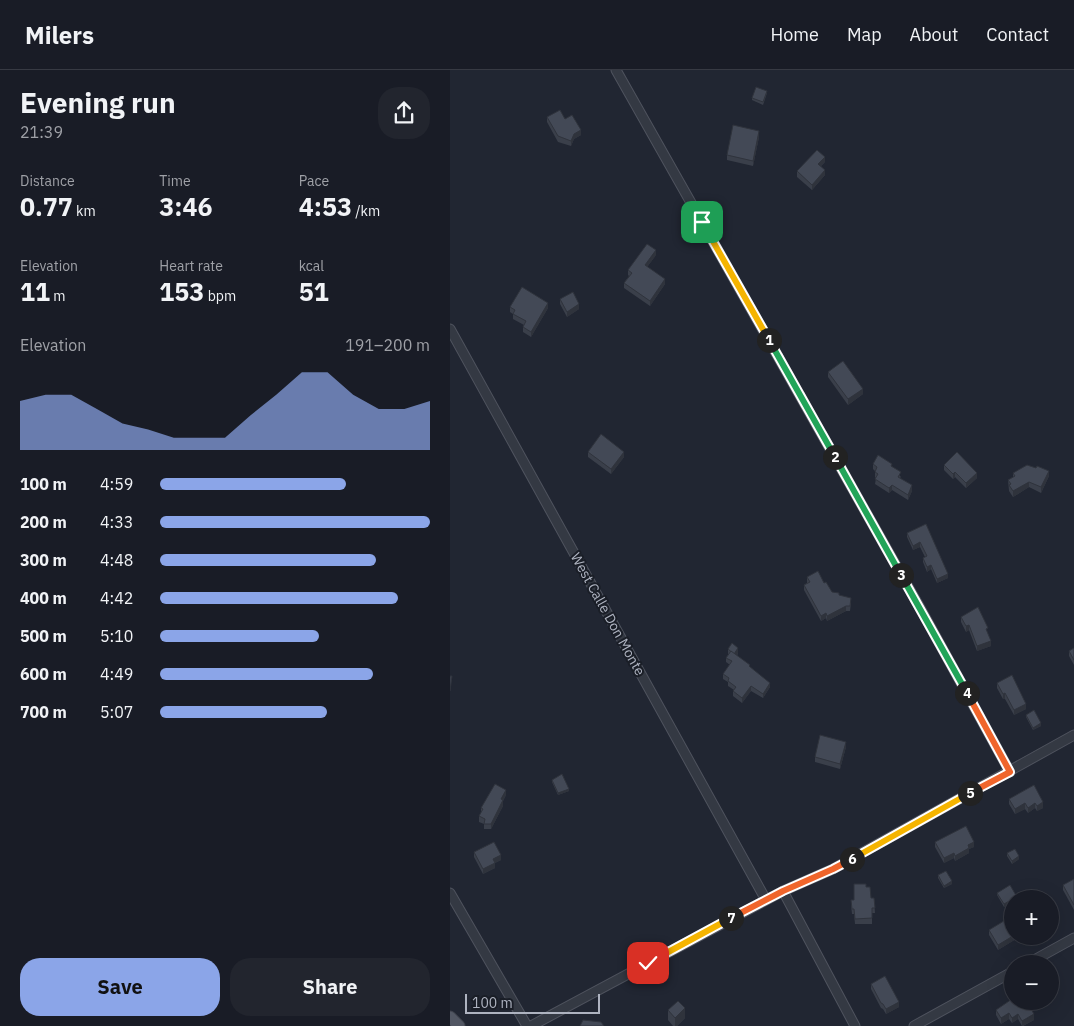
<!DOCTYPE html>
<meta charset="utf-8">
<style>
:root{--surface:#191c26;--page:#22252e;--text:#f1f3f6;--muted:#9fa1a7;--line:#373a43;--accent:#8ba5e8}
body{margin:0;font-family:"IBM Plex Sans",sans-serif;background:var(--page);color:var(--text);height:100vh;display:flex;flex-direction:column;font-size:19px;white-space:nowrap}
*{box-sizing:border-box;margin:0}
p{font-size:16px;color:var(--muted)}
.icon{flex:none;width:28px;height:28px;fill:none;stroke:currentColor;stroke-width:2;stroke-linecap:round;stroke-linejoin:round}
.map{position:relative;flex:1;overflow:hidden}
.sheet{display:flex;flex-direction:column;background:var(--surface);width:450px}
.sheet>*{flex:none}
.buttons{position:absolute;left:554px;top:820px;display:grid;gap:10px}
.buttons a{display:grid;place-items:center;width:55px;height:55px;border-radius:50%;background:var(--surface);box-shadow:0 5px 20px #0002,0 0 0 1px var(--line);font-size:25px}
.scale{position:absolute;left:15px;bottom:12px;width:135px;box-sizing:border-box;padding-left:5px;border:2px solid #aeb3c0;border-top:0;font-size:14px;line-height:18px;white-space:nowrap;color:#aeb3c0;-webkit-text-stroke:4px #1a1e27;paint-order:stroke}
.pin{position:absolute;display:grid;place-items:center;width:42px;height:42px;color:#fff;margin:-21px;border-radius:10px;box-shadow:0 2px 8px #0006}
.km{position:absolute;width:25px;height:25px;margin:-12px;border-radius:50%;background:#222;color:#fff;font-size:14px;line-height:25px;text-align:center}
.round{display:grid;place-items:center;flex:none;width:52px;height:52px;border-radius:20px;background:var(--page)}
.summary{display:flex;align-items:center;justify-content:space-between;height:85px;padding:0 20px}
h1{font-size:28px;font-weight:700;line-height:38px}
.figures{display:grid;grid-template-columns:repeat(3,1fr);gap:8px;height:85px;padding:5px 20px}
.figures div{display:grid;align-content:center}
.figures b{font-size:25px;font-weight:700}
.figures small{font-size:14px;font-weight:400}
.figures p{font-size:14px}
.chart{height:140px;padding:10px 20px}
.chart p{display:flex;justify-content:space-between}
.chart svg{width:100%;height:90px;margin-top:5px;fill:var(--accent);opacity:.7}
.cta{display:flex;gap:10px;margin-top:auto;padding:10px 20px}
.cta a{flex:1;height:58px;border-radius:20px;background:var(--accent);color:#111;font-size:20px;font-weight:700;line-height:58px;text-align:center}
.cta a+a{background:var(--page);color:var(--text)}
ul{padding:0 20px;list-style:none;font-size:16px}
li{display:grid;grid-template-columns:80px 60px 1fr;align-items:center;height:38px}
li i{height:12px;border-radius:6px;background:var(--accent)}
header{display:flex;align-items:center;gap:30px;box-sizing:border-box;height:70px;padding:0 25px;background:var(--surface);border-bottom:1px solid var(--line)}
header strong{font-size:24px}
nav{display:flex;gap:28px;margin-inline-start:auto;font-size:18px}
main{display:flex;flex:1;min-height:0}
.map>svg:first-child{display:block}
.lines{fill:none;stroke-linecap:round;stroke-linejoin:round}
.minor-casing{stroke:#4f535e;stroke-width:11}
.major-casing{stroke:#3e424c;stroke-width:13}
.minor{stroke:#343943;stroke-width:9}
.major{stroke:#525763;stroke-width:11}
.wall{fill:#3a3f4a}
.shaded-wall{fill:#2f333c}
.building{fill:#434956;stroke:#2f333c}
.split-1-casing{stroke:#fff;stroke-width:10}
.split-2-casing{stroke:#fff;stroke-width:10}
.split-3-casing{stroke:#fff;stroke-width:10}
.split-4-casing{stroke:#fff;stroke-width:10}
.split-5-casing{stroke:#fff;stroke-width:10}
.split-6-casing{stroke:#fff;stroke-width:10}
.split-7-casing{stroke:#fff;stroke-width:10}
.split-8-casing{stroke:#fff;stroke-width:10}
.split-1{stroke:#f5b400;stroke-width:6}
.split-2{stroke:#22a559;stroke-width:6}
.split-3{stroke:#22a559;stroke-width:6}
.split-4{stroke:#22a559;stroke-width:6}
.split-5{stroke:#f0652b;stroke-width:6}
.split-6{stroke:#f5b400;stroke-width:6}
.split-7{stroke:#f0652b;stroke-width:6}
.split-8{stroke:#f5b400;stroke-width:6}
.labels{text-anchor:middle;stroke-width:4;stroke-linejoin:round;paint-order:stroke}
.street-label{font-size:14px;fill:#aeb3c0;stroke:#1a1e27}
</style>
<header>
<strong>Milers</strong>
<nav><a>Home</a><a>Map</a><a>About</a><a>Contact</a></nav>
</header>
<main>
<section class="sheet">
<div class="summary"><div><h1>Evening run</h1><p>21:39</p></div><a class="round"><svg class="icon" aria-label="share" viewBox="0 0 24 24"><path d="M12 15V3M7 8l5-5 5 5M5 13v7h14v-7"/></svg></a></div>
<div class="figures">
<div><p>Distance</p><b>0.77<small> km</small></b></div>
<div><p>Time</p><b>3:46</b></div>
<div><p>Pace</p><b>4:53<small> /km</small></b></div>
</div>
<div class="figures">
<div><p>Elevation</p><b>11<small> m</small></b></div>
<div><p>Heart rate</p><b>153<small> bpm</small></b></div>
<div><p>kcal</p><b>51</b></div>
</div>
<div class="chart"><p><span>Elevation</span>191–200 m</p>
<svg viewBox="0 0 160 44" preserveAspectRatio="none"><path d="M0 44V20L10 17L20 17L30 24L40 31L50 34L60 38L70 38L80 38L90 27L100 17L110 6L120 6L130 17L140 24L150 24L160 20V44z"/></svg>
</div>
<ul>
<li><b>100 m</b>4:59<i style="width:69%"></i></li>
<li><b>200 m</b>4:33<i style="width:100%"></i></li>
<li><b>300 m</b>4:48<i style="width:80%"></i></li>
<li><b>400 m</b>4:42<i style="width:88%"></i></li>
<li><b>500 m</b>5:10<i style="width:59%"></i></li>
<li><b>600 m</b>4:49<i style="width:79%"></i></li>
<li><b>700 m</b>5:07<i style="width:62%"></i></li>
</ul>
<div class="cta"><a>Save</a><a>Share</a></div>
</section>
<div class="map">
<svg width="624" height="956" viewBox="0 0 624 956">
<rect width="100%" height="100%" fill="#212632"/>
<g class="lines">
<!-- minor casing -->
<g class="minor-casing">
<g id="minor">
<path d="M166,0L470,538L560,702"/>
<path d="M0,259L316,830"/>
<path d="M333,821L405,956"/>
<path d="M0,823L77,956"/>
<path d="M577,894L624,868"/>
<path d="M81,956L333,821L383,799L624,665"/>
<path d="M464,956L562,902"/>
</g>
</g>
<!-- major casing -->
<g class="major-casing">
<path id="major" d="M0,947L9,956"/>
</g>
<!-- minor -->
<use href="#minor" class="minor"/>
<!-- major -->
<use href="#major" class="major"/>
</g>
<!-- wall -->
<g class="wall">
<path d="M317,23L313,35L302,30V28Z"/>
<path d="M97,47L115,49L131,65L124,69L121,76L108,72L97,52Z"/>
<path d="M309,67L303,96L277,90V85Z"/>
<path d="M375,92L371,96L375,105L362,120L347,107V101Z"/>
<path d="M206,185L197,197L215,214L200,236L174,218V213L179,206L178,205V200Z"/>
<path d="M110,229L129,239L117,247L110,234Z"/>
<path d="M60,237L98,238L81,267L73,262V257L74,255L63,249V244L60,242Z"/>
<path d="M378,302L413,324L398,335L378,307Z"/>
<path d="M138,382L174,387L161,404L138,387Z"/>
<path d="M423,394L442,397L451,407L450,408L462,421L458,430L442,420L439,423L425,414L426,408L425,407V401L423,399Z"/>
<path d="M494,395L527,408L516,418L505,407L503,409L494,400Z"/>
<path d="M563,403L599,406L591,423L579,417L563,427L559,421L558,410L563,407Z"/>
<path d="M476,454L498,508L487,513L481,499L477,502L473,492V488L475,487L470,477L463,480L457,467V463Z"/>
<path d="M357,507L401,533L400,541H396L377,551L376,548L371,551L354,520V515L357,513Z"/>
<path d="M511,547L541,576L527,581L519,560L516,562L511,552Z"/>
<path d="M624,578V595L619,586V581Z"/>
<path d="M278,579L288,583L287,586L300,597L320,617L313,628L301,621L292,633L283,626V621L284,620L278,616V612L273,609V604L280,595L276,592V588L278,585Z"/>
<path d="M547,613L576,639L564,645L555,629H553L547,618Z"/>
<path d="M576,645L591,656L583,660L576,647Z"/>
<path d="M396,677L390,699L365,692V687Z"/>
<path d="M102,710L119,721L108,725L102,712Z"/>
<path d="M584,715L593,738L587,741L585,738L578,743L575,739L565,744L559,734V729Z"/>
<path d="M56,725L53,731V736L41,759H34V754L29,752V746L31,743V738Z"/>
<path d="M485,772L524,777L519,779V783L505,791L504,788L494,793L485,777Z"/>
<path d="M24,782L51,790L45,793V798L33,804L24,787Z"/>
<path d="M557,783L569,789L562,794L557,786Z"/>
<path d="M488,805L502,814L494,818L488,808Z"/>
<path d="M624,809V840L613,820V815Z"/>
<path d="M416,817L421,828H424L425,843H422V854H405L404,844H402L401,835L404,830Z"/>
<path d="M547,823L567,829H562V832L554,837L547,825Z"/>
<path d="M539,860L562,866H571L548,880L539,865Z"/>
<path d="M421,914L449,937L436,944L433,939L431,938L421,919Z"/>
<path d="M562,929L584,950L573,956H572L568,949L562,953L559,949L551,954L546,945V940Z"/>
<path d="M218,940L235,948L227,956H223L218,950Z"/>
</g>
<!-- shaded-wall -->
<g class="shaded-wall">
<path d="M131,60V65L124,69L121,76V71L124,64Z"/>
<path d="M309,61V67L303,96V91Z"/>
<path d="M375,87V92L368,99V94Z"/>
<path d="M375,100V105L362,120V115Z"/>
<path d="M206,180V185L195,200V195Z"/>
<path d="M215,209V214L200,236V231Z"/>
<path d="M98,233V238L81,267V262Z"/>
<path d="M129,234V239L117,247V242Z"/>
<path d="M413,319V324L398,335V329Z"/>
<path d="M174,382V387L161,404V399Z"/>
<path d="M599,401V406L591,423V417Z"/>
<path d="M505,402V407L503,409V404Z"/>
<path d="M527,403V408L516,418V413Z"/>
<path d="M579,412V417L563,427V421Z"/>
<path d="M442,415V420L439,423V418Z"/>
<path d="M462,415V421L458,430V425Z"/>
<path d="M470,472V477L463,480V476Z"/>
<path d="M481,495V499L477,502V497Z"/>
<path d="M498,504V508L487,513V509Z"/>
<path d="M396,536V541L377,551V546Z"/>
<path d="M376,543V548L371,551V546Z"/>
<path d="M519,555V560L516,562V556Z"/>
<path d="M541,571V576L527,581V576Z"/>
<path d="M288,578V583L284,589V584Z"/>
<path d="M320,613V617L313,628V624Z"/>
<path d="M301,616V621L292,633V628Z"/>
<path d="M555,623V629H553V624Z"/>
<path d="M576,634V639L564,645V640Z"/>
<path d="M591,653V656L583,660V658Z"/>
<path d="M396,672V677L390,699V694Z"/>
<path d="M119,719V721L108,725V723Z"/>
<path d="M56,720V725L53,731V736L41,759V754L51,729Z"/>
<path d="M593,732V738L587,741V736Z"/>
<path d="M575,733V739L565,744V739Z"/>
<path d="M585,733V738L578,743V738Z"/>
<path d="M524,772V777L519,779V783L505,791V786L518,775Z"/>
<path d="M504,783V788L494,793V788Z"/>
<path d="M51,785V790L45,793V798L33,804V799L43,789Z"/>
<path d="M569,786V789L562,794V791Z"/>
<path d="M502,811V814L494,818V816Z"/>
<path d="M562,829V832L554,837V834Z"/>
<path d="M563,866H571L548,880V875Z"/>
<path d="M449,932V937L436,944V939Z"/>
<path d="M235,938V948L227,956H225V948Z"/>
<path d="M559,943V949L551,954V948Z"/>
<path d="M568,944V949L562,953V948Z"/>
<path d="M584,944V950L572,956V951Z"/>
</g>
<!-- building -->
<g class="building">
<path d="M306,17L317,21L313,32L302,28Z"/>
<path d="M110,40L115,49L122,45L131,60L124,64L121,71L108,66L97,47Z"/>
<path d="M283,55L309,61L303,91L277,85Z"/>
<path d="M367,80L375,87L368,94L375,100L362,115L347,101Z"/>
<path d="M197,174L206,180L195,195L215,209L200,231L174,213L182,203L178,200Z"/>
<path d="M72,217L98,233L81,262L73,257L76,251L63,244L65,240L60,237Z"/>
<path d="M123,222L129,234L117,242L110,229Z"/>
<path d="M393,291L413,319L398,329L378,302Z"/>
<path d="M151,364L174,382L161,399L138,382Z"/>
<path d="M507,382L527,403L516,413L505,402L503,404L494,395Z"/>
<path d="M428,385L442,394L441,396L451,402L448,407L462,415L458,425L442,415L439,418L425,409L428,404L425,402L427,397L423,394Z"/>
<path d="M577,395L586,398L587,396L599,401L591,417L579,412L563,421L559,415L561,414L558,410L565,406L563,403Z"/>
<path d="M476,454L498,504L487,509L481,495L477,497L473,488L477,486L470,472L463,476L457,463Z"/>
<path d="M368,501L374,513L376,512L382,522L389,523V525L401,528L400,536H396L377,546L376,543L371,546L354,515L360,512L357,507Z"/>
<path d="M528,537L538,558L536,559L541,571L527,576L519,555L516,556L511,547Z"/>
<path d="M282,573L288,578L284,584L278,579Z"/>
<path d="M624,578V590L619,581Z"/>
<path d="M281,581L300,595L299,596L320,613L313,624L301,616L292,628L283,621L286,617L278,611L279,608L273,604L282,591L276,588Z"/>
<path d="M562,605L576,634L564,640L555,623L553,624L547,613Z"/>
<path d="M0,606H2L0,621Z"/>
<path d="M584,640L591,653L583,658L576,645Z"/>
<path d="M370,665L396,672L390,694L365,687Z"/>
<path d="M112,704L119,719L108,723L102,710Z"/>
<path d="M45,714L56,720L51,729L53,730L41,754H34L35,749L29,746L33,739L31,738Z"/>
<path d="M584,715L593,732L587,736L585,733L578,738L575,733L565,739L559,729Z"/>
<path d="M516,756L524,772L518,775L519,778L505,786L504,783L494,788L485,772Z"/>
<path d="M44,772L51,785L43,789L45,793L33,799L24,782Z"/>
<path d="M565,779L569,786L562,791L557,783Z"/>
<path d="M496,801L502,811L494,816L488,805Z"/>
<path d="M624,809V835L613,815Z"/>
<path d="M404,814H416V817H420L421,828H424L425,838H422V848L405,849L404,839H402L401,830H404Z"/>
<path d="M560,815L567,827L554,834L547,823Z"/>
<path d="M562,846L563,866L548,875L539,860Z"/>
<path d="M435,906L449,932L436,939L433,934L431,933L421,914Z"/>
<path d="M562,929V931H576L584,944L572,951L568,944L562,948L559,943L551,948L546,940Z"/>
<path d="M228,931L235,938L225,948L218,940Z"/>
<path d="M133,950L151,952L154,956H130Z"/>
</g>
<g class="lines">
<!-- split-1 casing -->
<g class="split-1-casing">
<path id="split-1" d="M252,152L319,270"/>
</g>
<!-- split-2 casing -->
<g class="split-2-casing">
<path id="split-2" d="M319,270L385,387"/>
</g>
<!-- split-3 casing -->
<g class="split-3-casing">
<path id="split-3" d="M385,387L451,505"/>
</g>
<!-- split-4 casing -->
<g class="split-4-casing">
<path id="split-4" d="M451,505L517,623"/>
</g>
<!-- split-5 casing -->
<g class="split-5-casing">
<path id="split-5" d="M517,623L560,702L520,723"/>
</g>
<!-- split-6 casing -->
<g class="split-6-casing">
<path id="split-6" d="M402,789L520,723"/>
</g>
<!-- split-7 casing -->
<g class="split-7-casing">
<path id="split-7" d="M281,848L333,821L383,799L402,789"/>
</g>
<!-- split-8 casing -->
<g class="split-8-casing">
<path id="split-8" d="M198,893L281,848"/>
</g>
<!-- split-1 -->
<use href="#split-1" class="split-1"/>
<!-- split-2 -->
<use href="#split-2" class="split-2"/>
<!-- split-3 -->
<use href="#split-3" class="split-3"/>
<!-- split-4 -->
<use href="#split-4" class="split-4"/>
<!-- split-5 -->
<use href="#split-5" class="split-5"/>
<!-- split-6 -->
<use href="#split-6" class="split-6"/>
<!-- split-7 -->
<use href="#split-7" class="split-7"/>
<!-- split-8 -->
<use href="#split-8" class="split-8"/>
</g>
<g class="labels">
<!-- street labels -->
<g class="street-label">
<text transform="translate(158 544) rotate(61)" y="5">West Calle Don Monte</text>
</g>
</g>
</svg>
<div class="buttons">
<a>+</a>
<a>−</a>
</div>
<div class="scale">100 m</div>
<div class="pin" style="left:252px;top:152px;background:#1e9e55"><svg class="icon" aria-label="arrive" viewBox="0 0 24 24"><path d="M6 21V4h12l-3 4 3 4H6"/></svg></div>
<div class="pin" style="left:198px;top:893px;background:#d93025"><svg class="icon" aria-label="check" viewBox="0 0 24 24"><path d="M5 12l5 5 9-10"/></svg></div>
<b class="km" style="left:319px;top:270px">1</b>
<b class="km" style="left:385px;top:387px">2</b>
<b class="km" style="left:451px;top:505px">3</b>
<b class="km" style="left:517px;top:623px">4</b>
<b class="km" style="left:520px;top:723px">5</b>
<b class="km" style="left:402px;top:789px">6</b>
<b class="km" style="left:281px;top:848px">7</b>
</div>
</main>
